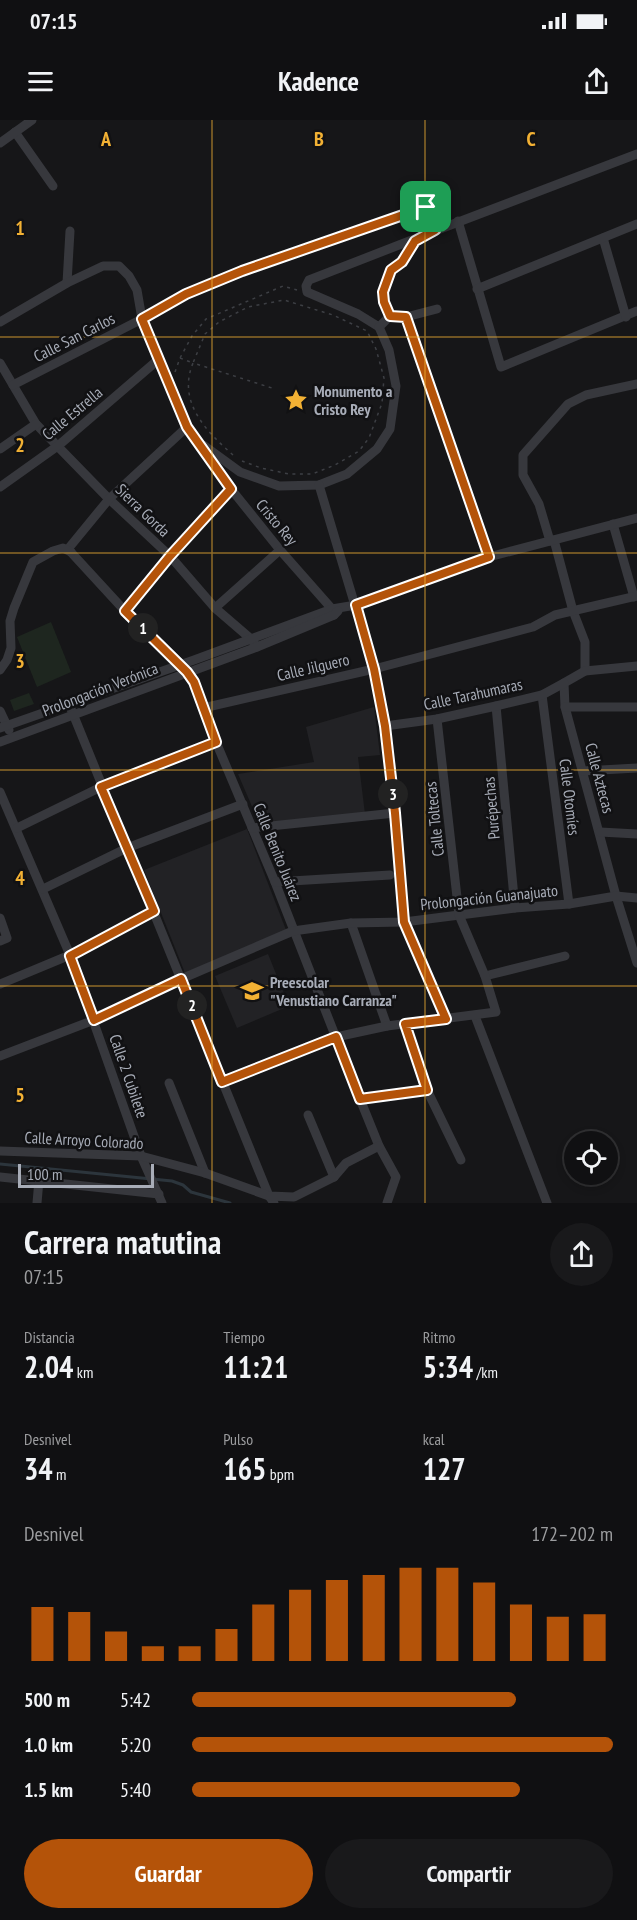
<!DOCTYPE html>
<html lang="es">
<meta charset="utf-8">
<style>
:root{--surface:#101012;--page:#19191b;--text:#f1f3f6;--muted:#9c9d9f;--line:#303032;--accent:#b45309}
body{margin:0;font-family:"PT Sans Narrow",sans-serif;background:var(--page);color:var(--text);height:100vh;display:flex;flex-direction:column;font-size:22px;white-space:nowrap}
*{box-sizing:border-box;margin:0}
p{font-size:20px;color:var(--muted)}
.icon{flex:none;width:33px;height:33px;fill:none;stroke:currentColor;stroke-width:2;stroke-linecap:round;stroke-linejoin:round}
.map{position:relative;height:1083px;overflow:hidden}
.drawer{display:flex;flex-direction:column;background:var(--surface);flex:1}
.drawer>*{flex:none}
.controls{position:absolute;left:564px;top:1011px;display:grid;gap:12px}
.controls a{display:grid;place-items:center;width:54px;height:54px;border-radius:50%;background:var(--surface);box-shadow:0 3px 9px #0003,0 0 0 2px var(--line);font-size:30px}
.scale{position:absolute;left:18px;bottom:15px;width:136px;box-sizing:border-box;padding-left:6px;border:3px solid #a8adb8;border-top:0;font-size:16px;line-height:21px;white-space:nowrap;color:#a8adb8;-webkit-text-stroke:4px #111113;paint-order:stroke}
.pin{position:absolute;display:grid;place-items:center;width:51px;height:51px;color:#fff;margin:-26px;border-radius:12px;box-shadow:0 3px 9px #0006}
.km{position:absolute;width:30px;height:30px;margin:-15px;border-radius:50%;background:#222;color:#fff;font-size:16px;line-height:30px;text-align:center}
.round{display:grid;place-items:center;flex:none;width:63px;height:63px;border-radius:32px;background:var(--page)}
.overview{display:flex;align-items:center;justify-content:space-between;height:102px;padding:0 24px}
h1{font-size:33px;font-weight:600;line-height:45px}
.figures{display:grid;grid-template-columns:repeat(3,1fr);gap:9px;height:102px;padding:6px 24px}
.figures div{display:grid;align-content:center}
.figures b{font-size:30px;font-weight:600}
.figures small{font-size:16px;font-weight:400}
.figures p{font-size:16px}
.chart{height:168px;padding:12px 24px}
.chart p{display:flex;justify-content:space-between}
.chart svg{width:100%;height:108px;margin-top:6px;stroke:var(--accent);stroke-width:6}
.button{display:flex;gap:12px;margin-top:auto;padding:12px 24px}
.button a{flex:1;height:69px;border-radius:36px;background:var(--accent);color:#fff;font-size:24px;font-weight:600;line-height:69px;text-align:center}
.button a+a{background:var(--page);color:var(--text)}
ul{padding:0 24px;list-style:none;font-size:20px}
li{display:grid;grid-template-columns:96px 72px 1fr;align-items:center;height:45px}
li i{height:15px;border-radius:8px;background:var(--accent)}
.status{display:flex;justify-content:space-between;align-items:center;height:42px;padding:0 30px;background:var(--surface);direction:ltr}
.status svg{height:16px;fill:currentColor}
header{display:flex;justify-content:space-between;align-items:center;height:78px;padding:0 24px;background:var(--surface);font-size:27px;font-weight:600}
.map>svg:first-child{display:block}
.built{fill:#222225}
.green{fill:#1e261f}
.lines{fill:none;stroke-linecap:round;stroke-linejoin:round}
.stream{stroke:#2c353c;stroke-width:3}
.path{stroke:#3d3f44;stroke-width:1.5;stroke-dasharray:3 4.5;stroke-linecap:butt}
.street{stroke:#37383d;stroke-width:9}
.route-casing{stroke:#fff;stroke-width:12}
.route{stroke:#b45309;stroke-width:8}
.grid{fill:none;stroke:#f2b134;stroke-width:1.5;stroke-opacity:0.55}
.labels{text-anchor:middle;stroke-width:5;stroke-linejoin:round;paint-order:stroke}
.street-label{font-size:16px;fill:#a8adb8;stroke:#111113}
.poi-label{font-size:16px;font-weight:bold;fill:#a8adb8;stroke:#111113;text-anchor:start}
.grid-label{font-size:20px;text-anchor:middle;font-weight:bold;fill:#f2b134;stroke:#111113;stroke-width:5;stroke-linejoin:round;paint-order:stroke}
</style>
<div class="status"><b>07:15</b><svg viewBox="0 0 49 12"><path d="M0 12V9h3v3zM5 12V6h3v6zM10 12V3h3v9zM15 12V0h3v12zM26 1h20v11H26zM47 4h2v5h-2z"/></svg></div>
<header><svg class="icon" aria-label="menu" viewBox="0 0 24 24"><path d="M4 6h16M4 12h16M4 18h16"/></svg>Kadence<svg class="icon" aria-label="share" viewBox="0 0 24 24"><path d="M12 15V3M7 8l5-5 5 5M5 13v7h14v-7"/></svg></header>
<div class="map">
<svg width="637" height="1083" viewBox="0 0 637 1083">
<rect width="100%" height="100%" fill="#161618"/>
<!-- built -->
<g class="built">
<path d="M374,587L380,635L358,637L365,694L260,705L238,654L314,642L306,607Z"/>
<path d="M247,709L286,810L185,853L144,750Z"/>
<path d="M268,834L289,886L237,908L215,856Z"/>
</g>
<!-- green -->
<g class="green">
<path d="M51,502L71,552L37,567L17,517Z"/>
<path d="M29,573L34,584L14,591L10,580Z"/>
</g>
<g class="lines">
<!-- stream -->
<path class="stream" d="M0,1044L172,1061L183,1065L191,1072L230,1083"/>
<!-- path -->
<g class="path">
<path d="M180,238L193,243L205,214L219,202L248,187L284,180L333,195L367,211L376,229L384,258L382,283L369,318L359,331L335,345L312,354H289L261,348L242,341"/>
<path d="M175,252L180,238L192,216L206,199L283,166L297,170"/>
<path d="M233,335C206,311 177,282 193,243L272,268"/>
</g>
<!-- street -->
<g class="street">
<path d="M15,12L53,66"/>
<path d="M0,23L32,0"/>
<path d="M458,101L501,247L637,191"/>
<path d="M603,118L626,197"/>
<path d="M67,163L70,111"/>
<path d="M477,169L637,104"/>
<path d="M437,189L406,197L390,196L384,182L383,172L391,150L402,142L415,121L419,117L637,34"/>
<path d="M390,196L379,207L358,194L307,172L306,166L309,160L417,118"/>
<path d="M406,197L489,437"/>
<path d="M0,202L67,163L103,146H119L129,156L137,170L142,199L187,307L231,369L280,430L332,489L334,495"/>
<path d="M0,243L36,304L109,379L170,436L215,488L251,519L257,527"/>
<path d="M13,265L142,199L186,174L242,151L423,87L428,89L435,110"/>
<path d="M187,307L109,379L68,429L125,491L181,544L194,562L216,622L275,762L360,979L379,1026L396,1057L387,1083"/>
<path d="M203,325L240,352L279,366L319,365L347,354L377,329L390,309L396,266L389,230L379,207"/>
<path d="M0,329L36,304"/>
<path d="M319,365L374,549L385,606L395,693L404,802L446,899"/>
<path d="M0,367L59,325L159,239"/>
<path d="M613,404L634,477"/>
<path d="M554,420L573,491L585,522V551"/>
<path d="M550,421L539,384L523,355V335L568,284L586,275L637,264"/>
<path d="M215,488L280,430"/>
<path d="M125,491L170,436L231,369"/>
<path d="M637,546L585,551L564,563L565,587L616,776L637,843"/>
<path d="M0,550L7,540L11,528L10,501L14,488L33,442L53,431L63,428L71,432"/>
<path d="M542,575L569,784"/>
<path d="M69,584L269,1076L274,1083"/>
<path d="M496,586L515,788"/>
<path d="M565,587H637"/>
<path d="M203,588L374,549L533,507L555,495L637,476"/>
<path d="M0,591L9,610"/>
<path d="M385,606L437,599L496,586L542,575L564,563"/>
<path d="M0,608L194,540L332,489L356,485L489,437L637,398"/>
<path d="M0,622L257,527L334,495L338,491"/>
<path d="M583,651L637,648"/>
<path d="M0,672L70,835L141,1036L162,1083"/>
<path d="M17,708L101,667L216,622"/>
<path d="M252,708L395,693"/>
<path d="M600,712L637,714"/>
<path d="M275,762L390,755"/>
<path d="M43,769L127,728L243,684"/>
<path d="M0,798L7,818L0,821"/>
<path d="M351,803L387,906"/>
<path d="M485,856L565,836"/>
<path d="M0,864L70,835L154,791"/>
<path d="M475,896L547,1083"/>
<path d="M405,904L427,970L461,1040"/>
<path d="M0,936L94,900L181,859L293,811L351,803L404,802L515,788L569,784L616,776L637,778"/>
<path d="M222,961L336,917L387,906L496,892L485,856L459,795L437,599"/>
<path d="M169,963L205,1053"/>
<path d="M360,979L427,970"/>
<path d="M308,995L334,1057"/>
<path d="M0,1031L141,1036L205,1053L269,1076L294,1077L334,1057L346,1043L379,1026"/>
<path d="M0,1057L159,1074"/>
<path d="M37,1083L39,1060"/>
</g>
</g>
<g class="lines">
<!-- route casing -->
<g class="route-casing">
<path id="route" d="M426,87L435,110L415,121L402,142L391,150L383,172L384,182L390,196L406,197L489,437L356,485L374,549L385,606L395,693L404,802L446,899L405,904L427,970L360,979L336,917L222,962L181,859L94,900L70,836L154,791L101,667L216,622L194,562L187,552L125,491L170,436L231,369L187,307L142,199L186,174L242,151Z"/>
</g>
<!-- route -->
<use href="#route" class="route"/>
</g>
<!-- grid -->
<path class="grid" d="M212,0V1083M425,0V1083M0,217H637M0,433H637M0,650H637M0,866H637"/>
<!-- icons -->
<defs>
<g id="sight-bare" transform="scale(1.8)"><path d="M0-6L1.8-2.2L6-1.7L2.9 1.2L3.7 5.4L0 3.3L-3.7 5.4L-2.9 1.2L-6-1.7L-1.8-2.2Z" fill="#f2b134" stroke="#111113" stroke-width="2.5" paint-order="stroke"/></g>
<g id="school-bare" transform="scale(1.8)"><path d="M0-5L7-2L0 1L-7-2ZM-4 1L0 2.5L4 1V4Q0 6-4 4Z" fill="#f2b134" stroke="#111113" stroke-width="2.5" paint-order="stroke"/></g>
</defs>
<g fill-rule="evenodd">
<use href="#sight-bare" x="296" y="280"/>
<use href="#school-bare" x="252" y="871"/>
</g>
<g class="labels">
<!-- street labels -->
<g class="street-label">
<text transform="translate(74 217) rotate(-27)" y="6">Calle San Carlos</text>
<text transform="translate(72 293) rotate(-40)" y="6">Calle Estrella</text>
<text transform="translate(143 390) rotate(44)" y="6">Sierra Gorda</text>
<text transform="translate(277 402) rotate(50)" y="6">Cristo Rey</text>
<text transform="translate(313 547) rotate(-13)" y="6">Calle Jilguero</text>
<text transform="translate(100 569) rotate(-21)" y="6">Prolongación Verónica</text>
<text transform="translate(473 574) rotate(-12)" y="6">Calle Tarahumaras</text>
<text transform="translate(600 658) rotate(75)" y="6">Calle Aztecas</text>
<text transform="translate(570 677) rotate(83)" y="6">Calle Otomíes</text>
<text transform="translate(491 688) rotate(-95)" y="6">Purépechas</text>
<text transform="translate(434 699) rotate(-96)" y="6">Calle Toltecas</text>
<text transform="translate(278 732) rotate(68)" y="6">Calle Benito Juárez</text>
<text transform="translate(489 777) rotate(-6)" y="6">Prolongación Guanajuato</text>
<text transform="translate(129 956) rotate(71)" y="6">Calle 2 Cubilete</text>
<text transform="translate(84 1020) rotate(3)" y="6">Calle Arroyo Colorado</text>
</g>
<!-- poi labels -->
<g class="poi-label">
<text x="314" y="277">Monumento a<tspan x="314" dy="18">Cristo Rey</tspan></text>
<text x="270" y="868">Preescolar<tspan x="270" dy="18">"Venustiano Carranza"</tspan></text>
</g>
</g>
<g class="grid-label">
<text x="106" y="26">A</text>
<text x="319" y="26">B</text>
<text x="531" y="26">C</text>
<text x="20" y="115">1</text>
<text x="20" y="332">2</text>
<text x="20" y="548">3</text>
<text x="20" y="765">4</text>
<text x="20" y="982">5</text>
</g>
</svg>
<div class="controls">
<a><svg class="icon" aria-label="locate" viewBox="0 0 24 24"><circle cx="12" cy="12" r="6"/><path d="M12 2v4M12 18v4M2 12h4M18 12h4"/></svg></a>
</div>
<div class="scale">100 m</div>
<div class="pin" style="left:426px;top:87px;background:#1e9e55"><svg class="icon" aria-label="arrive" viewBox="0 0 24 24"><path d="M6 21V4h12l-3 4 3 4H6"/></svg></div>
<b class="km" style="left:143px;top:508px">1</b>
<b class="km" style="left:192px;top:885px">2</b>
<b class="km" style="left:393px;top:674px">3</b>
</div>
<section class="drawer">
<div class="overview"><div><h1>Carrera matutina</h1><p>07:15</p></div><a class="round"><svg class="icon" aria-label="share" viewBox="0 0 24 24"><path d="M12 15V3M7 8l5-5 5 5M5 13v7h14v-7"/></svg></a></div>
<div class="figures">
<div><p>Distancia</p><b>2.04<small> km</small></b></div>
<div><p>Tiempo</p><b>11:21</b></div>
<div><p>Ritmo</p><b>5:34<small> /km</small></b></div>
</div>
<div class="figures">
<div><p>Desnivel</p><b>34<small> m</small></b></div>
<div><p>Pulso</p><b>165<small> bpm</small></b></div>
<div><p>kcal</p><b>127</b></div>
</div>
<div class="chart"><p><span>Desnivel</span>172–202 m</p>
<svg viewBox="0 0 160 44" preserveAspectRatio="none"><path d="M5 44V22M15 44V24M25 44V32M35 44V38M45 44V38M55 44V31M65 44V21M75 44V15M85 44V11M95 44V9M105 44V6M115 44V6M125 44V12M135 44V21M145 44V26M155 44V25"/></svg>
</div>
<ul>
<li><b>500 m</b>5:42<i style="width:77%"></i></li>
<li><b>1.0 km</b>5:20<i style="width:100%"></i></li>
<li><b>1.5 km</b>5:40<i style="width:78%"></i></li>
</ul>
<div class="button"><a>Guardar</a><a>Compartir</a></div>
</section>
